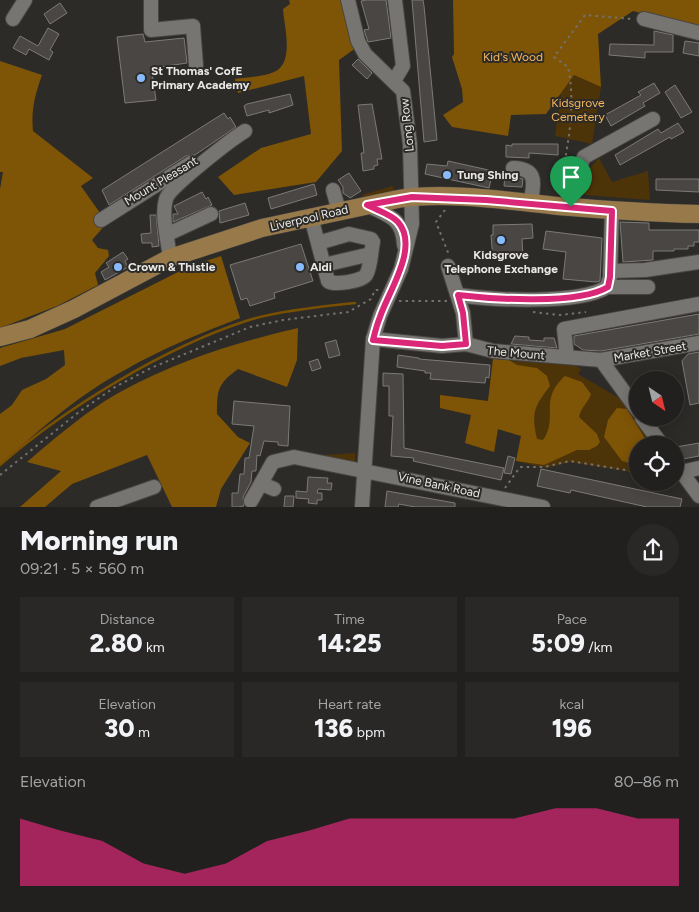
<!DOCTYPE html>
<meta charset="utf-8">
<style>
:root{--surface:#22201e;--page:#2a2827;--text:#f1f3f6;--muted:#a2a3a4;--line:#3f3e3c;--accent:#db2777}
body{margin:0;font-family:Figtree,sans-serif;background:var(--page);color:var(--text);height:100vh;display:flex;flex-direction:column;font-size:19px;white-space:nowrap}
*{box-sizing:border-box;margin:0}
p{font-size:16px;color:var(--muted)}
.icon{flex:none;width:28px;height:28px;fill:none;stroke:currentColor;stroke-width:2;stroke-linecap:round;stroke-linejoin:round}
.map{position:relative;height:507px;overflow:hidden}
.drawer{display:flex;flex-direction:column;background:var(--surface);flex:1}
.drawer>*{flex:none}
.needle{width:32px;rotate:145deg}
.tools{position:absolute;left:629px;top:371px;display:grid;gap:10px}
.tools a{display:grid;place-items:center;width:55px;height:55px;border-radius:50%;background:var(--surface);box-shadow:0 2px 12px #0003,0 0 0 1px var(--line);font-size:25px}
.pin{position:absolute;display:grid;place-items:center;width:42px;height:42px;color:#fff;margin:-51px -21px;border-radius:50% 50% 50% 0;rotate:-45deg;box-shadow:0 0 5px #0007}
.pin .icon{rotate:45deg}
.round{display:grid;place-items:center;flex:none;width:52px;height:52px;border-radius:26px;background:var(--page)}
.overview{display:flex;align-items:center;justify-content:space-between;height:85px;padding:0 20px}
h1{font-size:28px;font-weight:800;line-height:38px}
.metrics{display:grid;grid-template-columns:repeat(3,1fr);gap:8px;height:85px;padding:5px 20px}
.metrics div{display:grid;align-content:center;border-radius:0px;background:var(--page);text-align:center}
.metrics b{font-size:25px;font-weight:800}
.metrics small{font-size:14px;font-weight:400}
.metrics p{font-size:14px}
.chart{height:140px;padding:10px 20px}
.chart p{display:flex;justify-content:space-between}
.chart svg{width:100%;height:90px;margin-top:5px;fill:var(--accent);opacity:.7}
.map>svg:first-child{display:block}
.green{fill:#4d3308}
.forest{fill:#7e5406}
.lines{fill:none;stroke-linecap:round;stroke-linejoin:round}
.stream{stroke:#795000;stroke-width:2.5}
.building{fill:#494643;stroke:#7c7a76}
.minor-casing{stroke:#484644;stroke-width:16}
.major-casing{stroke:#484644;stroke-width:19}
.path{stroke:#73716f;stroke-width:2;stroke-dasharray:2.5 4;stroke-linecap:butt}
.minor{stroke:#777571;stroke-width:14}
.major{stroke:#97794a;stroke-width:18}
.route-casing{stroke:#fff;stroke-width:10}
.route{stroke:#db2777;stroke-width:6}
.poi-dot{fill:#87bbfb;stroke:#2d2b28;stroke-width:2}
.labels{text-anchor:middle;stroke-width:4;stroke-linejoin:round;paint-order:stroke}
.park-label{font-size:12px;fill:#f6b85e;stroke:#2d2b28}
.poi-label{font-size:12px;font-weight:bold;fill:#eae9e7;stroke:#2d2b28;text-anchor:start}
.street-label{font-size:12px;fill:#eae9e7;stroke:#2d2b28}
</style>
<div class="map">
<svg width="699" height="507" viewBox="0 0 699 507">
<rect width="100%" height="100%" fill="#2d2b28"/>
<!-- green -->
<g class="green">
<path d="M574,75L601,87L592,144L555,136L561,93Z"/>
<path d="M599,158L612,182L648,171L650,200L585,195L581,190L579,180Z"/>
<path d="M393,186L394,192L363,197L362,195Z"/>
<path d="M493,359L576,366L581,369L578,374L624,401L656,445H638L637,473L570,462L546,468L516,461L521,436L498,429L494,452L465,443L471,415L440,408V395L488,401Z"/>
<path d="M355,453V468L294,457Z"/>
</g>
<!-- forest -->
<g class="forest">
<path d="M289,0H348L360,45L339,60L342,151L316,182L234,195L218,177L261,148L311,134L304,76L238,93L235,79C247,77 263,77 274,72C295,63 284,26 283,9L290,4Z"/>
<path d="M453,0H699V28L633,11L598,34L601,87L574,75L546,114L511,115L508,136L452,127L443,115L463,102L462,89L452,57L454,54Z"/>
<path d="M0,61L42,75C35,95 31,109 33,131L93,178L81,186L107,223L92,240L98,248L108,250L109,256L95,273L98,285L57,306L0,328V189L3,172H0Z"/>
<path d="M221,256L240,318C201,333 161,349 125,370C78,395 39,430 0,465V414L12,405L22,390L46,379L65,365L64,350L21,358L0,366V348L65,329L188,267Z"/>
<path d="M298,328L297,360L287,387L238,369C218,384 217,389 217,414L238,437L250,443L221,489L216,507H172L147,455L72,484L45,507H20L61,471L27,462C55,438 90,408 122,391C178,361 237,342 298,328Z"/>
<path d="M493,359L509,360L517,365L537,368L547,376L550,386C534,407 531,413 537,439L543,440C559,417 538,400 565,376L582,382L591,394C588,403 581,407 579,417L597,434L600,442L597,446L589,450H577L544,465L516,461L521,436L498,429L494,452L465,443L471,415L440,408V395L488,401Z"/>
<path d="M617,408L627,409L649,445H638L637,465L622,461L604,437L608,420Z"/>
</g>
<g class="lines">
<!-- stream -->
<path class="stream" d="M0,465C65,408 167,346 249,320C278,311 325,306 355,303"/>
</g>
<!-- building -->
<g class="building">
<path d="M366,0H386L391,38L368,42L364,30L369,29L361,1Z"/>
<path d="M412,0H423L424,6L437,140L424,142Z"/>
<path d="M60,3L67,13L50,24L44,14Z"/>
<path d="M48,28L59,34L50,50L53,52L49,60L29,49L26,55L13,48L20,36L38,46Z"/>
<path d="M654,31L673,35V52H645V58L609,55L610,44L654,45Z"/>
<path d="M143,34L145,42L184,38L187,63L160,67V71L152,72L156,100L125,103L117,37Z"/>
<path d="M685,41L699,43V56L683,53Z"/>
<path d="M358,59L372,73L367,79L352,65Z"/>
<path d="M654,83L660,93L643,103L645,106L611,126L605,115L641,95L638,92Z"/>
<path d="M675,85L692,112L681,118L665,92Z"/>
<path d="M290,94L293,105L269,113V110L247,116L244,106L247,104Z"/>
<path d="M372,104L382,159H377L378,165L374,166V169L363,171L361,153H364L358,105Z"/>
<path d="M224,113L228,119L230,117L236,127L195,155L186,156L109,205L102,190Z"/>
<path d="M678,123L684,132L671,139L670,137L620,165L615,155L658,129L661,133Z"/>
<path d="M512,144H558V155L529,153V158L506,157V145L512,146Z"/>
<path d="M448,161L493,171L489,188L425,174L427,164L447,166Z"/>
<path d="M349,173L361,191L350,198L343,193V187L338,180Z"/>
<path d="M505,174L523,179L522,187L504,186Z"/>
<path d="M656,179H699V192L656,190Z"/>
<path d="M314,184L317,195L271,209L268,198Z"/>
<path d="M202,192L206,199L208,197L212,205L173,222V214H178L174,206Z"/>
<path d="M245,203L249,215L220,223L219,211Z"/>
<path d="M150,215H156L159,246L152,247V243H142L141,234L151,233Z"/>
<path d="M620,222L649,223V230H699V242H694V246H688V249H674V251H653V260L623,262Z"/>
<path d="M532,224L533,238L522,239L523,258L493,259L491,235H493V225Z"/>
<path d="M546,231L602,238L600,281L596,282L563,279L566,252L543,249Z"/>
<path d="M301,244L313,281L274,293L275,298L250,306L247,298L241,300L230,265Z"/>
<path d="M123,252L128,259L125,261L128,267L105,280L101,272L109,267L106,263Z"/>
<path d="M699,314V334L601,351L583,350L574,344V336Z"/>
<path d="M515,336L529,337V340L544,341V338H554L557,348L511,344Z"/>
<path d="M336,340L340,355L329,358L325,343Z"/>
<path d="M699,352V403L690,405L682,361L688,354Z"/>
<path d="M398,355L419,358V359L490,365L489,378L486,377L485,383L430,379L431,373H425V371L397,367Z"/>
<path d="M318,359L321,368L312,371L309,362Z"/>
<path d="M383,373L403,374L404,448L504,468L501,480L413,461L414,458L391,456L393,416H389V386H383Z"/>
<path d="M234,401L290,406L288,446L278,445V442L264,441L260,456L257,455L256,471H252L251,482L243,497L244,506L238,507H232V493H238L240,474H244L245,458H249L254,426L232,424Z"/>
<path d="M699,443V456L683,459L677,455L676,447Z"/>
<path d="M508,456L515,458L511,474L504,473Z"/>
<path d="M541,469L682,499L680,507H647L571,490L570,493L537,486Z"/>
<path d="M308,477L328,478L327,483H332L331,490L318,489L317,493H322V500H317V504L308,503L309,499L296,498V491L307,492Z"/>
<path d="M387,491L455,503V507H415L399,504L398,507H385Z"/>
<path d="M285,496H294L293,507H284Z"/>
</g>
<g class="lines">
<!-- minor casing -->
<g class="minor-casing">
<g id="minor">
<path d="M151,0V30L193,26L196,65"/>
<path d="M348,0L358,41L365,54L403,91L410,144L412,224L401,269L380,316L373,339L362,507"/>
<path d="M13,19L25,0"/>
<path d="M644,19L699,33"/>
<path d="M394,81L403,66L395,0"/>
<path d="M513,168C539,169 533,183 531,203"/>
<path d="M333,190L339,211"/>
<path d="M367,205C389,216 403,218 404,245"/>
<path d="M571,207L575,180L584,157L653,119"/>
<path d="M311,217L328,281C334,286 362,281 366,275C371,267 371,251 373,242L371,239L349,234L318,243"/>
<path d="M101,220L191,163"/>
<path d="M168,234L211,214"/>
<path d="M170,258C168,240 161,216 166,199C169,187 232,139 245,131"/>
<path d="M324,265L371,254"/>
<path d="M448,266L463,313L466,344"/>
<path d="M610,271L645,270L699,262"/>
<path d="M607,287H648"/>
<path d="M458,295C492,300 579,305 607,287L610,277L612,211"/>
<path d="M373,339L442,346L466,344L493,351L601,360L699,343"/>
<path d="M567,357L564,329L699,304"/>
<path d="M601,360L638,411"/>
<path d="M642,418L662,445"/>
<path d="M675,463L699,496"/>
<path d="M681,472L699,468"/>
<path d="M262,484L274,489"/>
<path d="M251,501L273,462L294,457L543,507"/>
<path d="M97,507L154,487"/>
</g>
</g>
<!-- major casing -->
<g class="major-casing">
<path id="major" d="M0,337L30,329L74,309L170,258L262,228L398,199C444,191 510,201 558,206C605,210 652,213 699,214"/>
</g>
<!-- path -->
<g class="path">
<path d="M559,194C566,152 577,109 568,67L554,57L585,15L632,19"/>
<path d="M445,210L436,222L449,255"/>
<path d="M399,301H447"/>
<path d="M533,312L560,315L586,312"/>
<path d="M0,475L79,412L115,387L151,368L250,327L283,320L348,312L371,299L375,290H379"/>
<path d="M505,488L520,467H544L570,461L638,472"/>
</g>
<!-- minor -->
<use href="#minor" class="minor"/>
<!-- major -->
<use href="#major" class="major"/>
</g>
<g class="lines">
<!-- route casing -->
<g class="route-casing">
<path id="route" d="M412,197L486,200L612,211L610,277L608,287C579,305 492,299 458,295L463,313L466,344L442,346L373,340C375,332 377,324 380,317C388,292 420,247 398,222C391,214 376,210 367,205Z"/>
</g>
<!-- route -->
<use href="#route" class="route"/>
</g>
<!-- markers -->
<g class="poi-dot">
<circle cx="141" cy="78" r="5"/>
<circle cx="447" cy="175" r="5"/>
<circle cx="501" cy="240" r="5"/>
<circle cx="118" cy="267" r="5"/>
<circle cx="300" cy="267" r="5"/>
</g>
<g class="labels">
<!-- park labels -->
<g class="park-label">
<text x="513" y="61">Kid's Wood</text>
<text x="578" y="107">Kidsgrove<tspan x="578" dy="14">Cemetery</tspan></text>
</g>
<!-- poi labels -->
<g class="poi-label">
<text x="151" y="75">St Thomas' CofE<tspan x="151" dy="14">Primary Academy</tspan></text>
<text x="457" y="179">Tung Shing</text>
<text x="501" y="259" text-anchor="middle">Kidsgrove<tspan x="501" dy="14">Telephone Exchange</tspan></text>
<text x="128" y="271">Crown &amp; Thistle</text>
<text x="310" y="271">Aldi</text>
</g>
<!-- street labels -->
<g class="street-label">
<text transform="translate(407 125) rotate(-96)" y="4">Long Row</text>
<text transform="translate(161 181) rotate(-31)" y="4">Mount Pleasant</text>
<text transform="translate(309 218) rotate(-13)" y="4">Liverpool Road</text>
<text transform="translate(650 352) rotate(-10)" y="4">Market Street</text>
<text transform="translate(516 353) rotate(5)" y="4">The Mount</text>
<text transform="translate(439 485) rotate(12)" y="4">Vine Bank Road</text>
</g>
</g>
</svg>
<div class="tools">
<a><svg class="needle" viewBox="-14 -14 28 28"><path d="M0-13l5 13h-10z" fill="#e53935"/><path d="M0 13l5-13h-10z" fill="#a2a3a4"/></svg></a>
<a><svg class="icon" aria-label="locate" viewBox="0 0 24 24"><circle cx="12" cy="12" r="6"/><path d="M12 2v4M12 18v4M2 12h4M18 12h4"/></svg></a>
</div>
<div class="pin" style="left:571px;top:207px;background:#1e9e55"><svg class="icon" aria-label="arrive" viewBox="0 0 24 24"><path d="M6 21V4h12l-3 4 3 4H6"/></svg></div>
</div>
<section class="drawer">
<div class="overview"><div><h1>Morning run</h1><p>09:21 · 5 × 560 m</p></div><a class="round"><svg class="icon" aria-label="share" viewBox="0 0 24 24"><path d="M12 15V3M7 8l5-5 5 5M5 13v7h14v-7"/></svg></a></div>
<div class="metrics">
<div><p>Distance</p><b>2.80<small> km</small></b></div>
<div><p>Time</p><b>14:25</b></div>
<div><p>Pace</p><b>5:09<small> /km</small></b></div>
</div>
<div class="metrics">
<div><p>Elevation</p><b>30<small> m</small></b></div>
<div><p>Heart rate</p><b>136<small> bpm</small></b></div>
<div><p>kcal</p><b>196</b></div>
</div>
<div class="chart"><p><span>Elevation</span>80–86 m</p>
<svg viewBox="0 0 160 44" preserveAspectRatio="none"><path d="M0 44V11L10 17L20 22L30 33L40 38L50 33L60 22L70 17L80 11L90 11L100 11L110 11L120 11L130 6L140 6L150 11L160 11V44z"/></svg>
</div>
</section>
